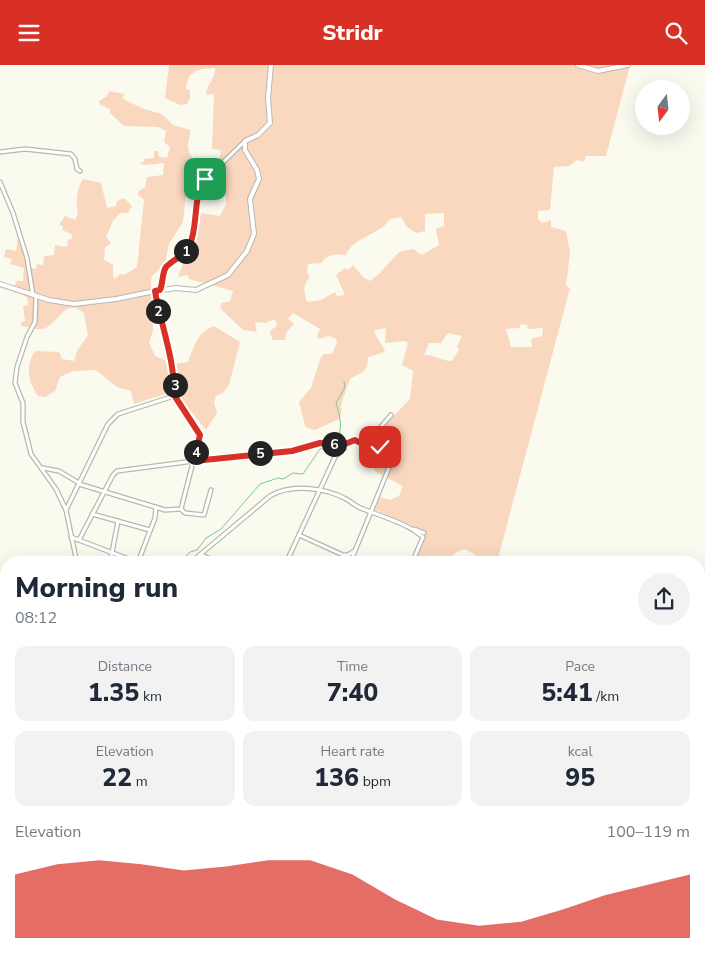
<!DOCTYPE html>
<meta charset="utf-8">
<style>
:root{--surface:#fff;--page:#f2f2f3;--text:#1f2937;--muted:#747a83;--accent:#d93025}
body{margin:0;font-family:"Nunito Sans",sans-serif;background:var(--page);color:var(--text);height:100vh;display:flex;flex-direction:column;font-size:19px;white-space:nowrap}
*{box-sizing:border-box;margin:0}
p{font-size:16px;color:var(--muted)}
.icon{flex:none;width:28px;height:28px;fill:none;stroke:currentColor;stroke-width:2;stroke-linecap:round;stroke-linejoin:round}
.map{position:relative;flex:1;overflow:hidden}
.sheet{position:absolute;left:0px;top:491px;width:705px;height:406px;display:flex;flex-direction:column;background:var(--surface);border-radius:20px 20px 0 0;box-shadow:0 5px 20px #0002}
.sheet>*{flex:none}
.needle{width:32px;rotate:195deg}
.tools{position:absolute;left:635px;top:15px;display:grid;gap:10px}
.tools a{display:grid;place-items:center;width:55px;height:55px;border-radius:50%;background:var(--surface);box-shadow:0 5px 20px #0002;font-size:25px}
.pin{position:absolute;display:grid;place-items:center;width:42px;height:42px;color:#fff;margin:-21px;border-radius:10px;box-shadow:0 2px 8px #0006}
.km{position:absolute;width:25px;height:25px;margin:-12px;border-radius:50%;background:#222;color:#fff;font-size:14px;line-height:25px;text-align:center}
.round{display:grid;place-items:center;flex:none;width:52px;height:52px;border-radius:26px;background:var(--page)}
.head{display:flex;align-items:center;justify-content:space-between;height:85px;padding:0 15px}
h1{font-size:28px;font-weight:800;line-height:38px}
.stats{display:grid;grid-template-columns:repeat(3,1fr);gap:8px;height:85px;padding:5px 15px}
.stats div{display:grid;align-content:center;border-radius:12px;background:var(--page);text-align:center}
.stats b{font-size:25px;font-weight:800}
.stats small{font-size:14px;font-weight:400}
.stats p{font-size:14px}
.chart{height:140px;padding:10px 15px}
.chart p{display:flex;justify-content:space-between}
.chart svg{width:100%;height:90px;margin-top:5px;fill:var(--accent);opacity:.7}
header{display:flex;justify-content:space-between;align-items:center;height:65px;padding:0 15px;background:var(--accent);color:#fff;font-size:22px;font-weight:800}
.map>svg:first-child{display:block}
.green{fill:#fad8bf;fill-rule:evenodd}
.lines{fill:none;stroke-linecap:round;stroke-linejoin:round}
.stream{stroke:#7cc795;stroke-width:1}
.minor-casing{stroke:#b8b8ae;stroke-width:5.5}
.tertiary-casing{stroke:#b8b8ae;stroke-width:6}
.minor{stroke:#fff;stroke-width:3}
.tertiary{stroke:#fff;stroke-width:4}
.route-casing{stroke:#fff;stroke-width:10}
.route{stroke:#d93025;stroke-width:6}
</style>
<header><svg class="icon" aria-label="menu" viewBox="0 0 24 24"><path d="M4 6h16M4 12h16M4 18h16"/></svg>Stridr<svg class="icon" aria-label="search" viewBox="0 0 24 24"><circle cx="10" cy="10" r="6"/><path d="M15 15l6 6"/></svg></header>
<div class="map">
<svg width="705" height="897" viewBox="0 0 705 897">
<rect width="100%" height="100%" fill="#fafaef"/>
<!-- green -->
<g class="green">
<path d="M169,0H630L606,91H586L584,97L577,95L569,101L554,102L550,145L538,146V154L542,158L551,155V162L566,166L570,188L566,221L570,223L497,497H472L475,490L465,484L455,488L449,497H412L425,466L374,444L380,432L390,435L399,431L403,421L376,407L365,390L378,367L410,334L413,306L402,300L408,278L405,276L385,278L386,263L374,265C376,274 383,279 385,287L368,292C368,307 363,307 351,313C349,316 343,334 342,337C340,344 343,348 339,354L315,365L307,363L305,360L299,337L311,323L321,292L324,289H332L337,277L336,274L329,271L319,274L317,271L320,264L293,248L288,254L294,259L286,268L285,275H273L270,269L271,265L277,261L275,254L265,258L257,257L255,259L257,267L243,265L220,243L222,238L230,236L233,226L189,214L187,210L178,212L194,170L198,150L200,148L220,151L226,139V131L203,125L218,100L221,85L212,84L214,29L206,30C206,20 216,14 215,3C199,4 187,5 186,24L190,25V33L187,39L180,40L165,33ZM444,148V161L436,164L439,180L422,190L413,184L399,187L379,209L370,216L363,212L353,200L348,205L345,203L336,210L345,230L337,231L335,227L321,235L307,237C304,227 302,221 310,212L307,208L308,199L321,198C327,189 336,189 346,190C354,171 379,171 390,154L401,152L407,162L416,168L425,166V149ZM521,259L527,260L528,264L543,263L542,271L531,274L532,282H511L506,264L519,263ZM448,268L462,271L457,282L459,285L452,296C442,296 434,289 424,290L429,278H441Z"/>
<path d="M109,26L124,29L123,34L144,44L162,49L173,60L190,65C191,71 188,75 188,81C189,92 197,98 201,107L199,112L187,120L183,157L169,179L165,199L152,211L151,216L153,266L149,277L155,291L174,299L188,297C194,282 197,267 214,261L240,277L229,320L223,328L216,331L214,338L217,348L206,365L182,335L168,328L134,339L131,326L117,322L96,305L73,306L60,312L55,326L45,332L38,331C28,317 25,300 35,286L59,287L62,294L74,296L77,286L88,270L84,249C68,231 59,256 46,263C39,266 28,262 21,261V257L25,256L23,241L28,240L27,232L0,221V218L14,221L17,216H23L24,203L10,199L12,194L4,192L6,184L16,186L18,171L27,202L36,204L37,199L43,200L44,191L54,190L55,180L67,182L68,174L71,175L72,169L62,165L63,161L59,160L65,151L75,155L78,149C75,137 77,124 83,114L101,118L107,143L116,141L117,136L124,133L132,141L128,148H120L113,156L106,172L111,178L105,182L104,195L113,200V212L115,214L120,209L124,210L137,202L144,135L138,130V127L145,122L147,112L163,110L164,98L144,100L139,98L144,97V94L154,93V86H158L159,92L167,93L170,82L164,77L166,66L158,62L124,61L110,48V44L100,40L99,36L107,31Z"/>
</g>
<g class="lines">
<!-- stream -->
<g class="stream">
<path d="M335,378C344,365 340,352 336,338L345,322L344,317"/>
<path d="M180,498L190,487L197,485L206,473L221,464L260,419L278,413L283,414L293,408L303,409L320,384L329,380"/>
</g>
<!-- minor casing -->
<g class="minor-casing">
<g id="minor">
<path d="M0,87L25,84L71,89L75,94L77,104L80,106"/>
<path d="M0,117L13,148L27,193L33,230"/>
<path d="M160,225L165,203L188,184L196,156V139L201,119L245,76"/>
<path d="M36,231L35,257L27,272L17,302L15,318L23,338V357L31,389L56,424L66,445"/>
<path d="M43,403L59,406L79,418"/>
<path d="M79,419L165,445L181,444L200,370L174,331C175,295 161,261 155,226"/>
<path d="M181,444L185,448L204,450L211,425"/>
<path d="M92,449L150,465"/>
<path d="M414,464L424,468"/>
<path d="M299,470L343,490H348L354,486"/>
<path d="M71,472L139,498"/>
<path d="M79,475L113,410L117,406L217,393L292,385L320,378L345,379L352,376"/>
<path d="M201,490L220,498"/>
<path d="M138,497L155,453L156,442"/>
<path d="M77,498L66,445L108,359L118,349L174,331"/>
<path d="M110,498L118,456"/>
<path d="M190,498L270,431C291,418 326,423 346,434C352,437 356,442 363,444C379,450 395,455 410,463C414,465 418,469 423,472L412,498"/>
<path d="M286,498L335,392L352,376L366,379L391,350"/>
<path d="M350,498L393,393L388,384L371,380V374"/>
<path d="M0,631L6,632"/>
<path d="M0,763L6,755"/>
<path d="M0,871L6,864"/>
<path d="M498,891L501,897"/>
<path d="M166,897V891"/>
<path d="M266,897L268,891"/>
<path d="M287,897L308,891"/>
</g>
</g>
<!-- tertiary casing -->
<g class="tertiary-casing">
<g id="tertiary">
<path d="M578,0L598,6L628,0"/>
<path d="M0,219L49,235L74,239L116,234L155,226L176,223L196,225L228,210L247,186L254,169L250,134L259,114L257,105L245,85V76L258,70L270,58L268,33L271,0"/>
<path d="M247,891L257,897"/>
<path d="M23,897L39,891"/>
</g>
</g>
<!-- minor -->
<use href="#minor" class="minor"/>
<!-- tertiary -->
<use href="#tertiary" class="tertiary"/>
</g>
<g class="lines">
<!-- route casing -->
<g class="route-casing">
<path id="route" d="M205,114C192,131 199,161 189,182C184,191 172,195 166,202C162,208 163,219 160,225L155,226C161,261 175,295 174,330L200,370L194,396L292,386L320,378L345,379L355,375L362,379L371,374V380L380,382"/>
</g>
<!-- route -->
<use href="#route" class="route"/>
</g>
</svg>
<div class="tools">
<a><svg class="needle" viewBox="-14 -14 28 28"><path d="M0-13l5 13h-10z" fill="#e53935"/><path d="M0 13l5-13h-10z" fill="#747a83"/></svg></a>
</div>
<div class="pin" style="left:205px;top:114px;background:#1e9e55"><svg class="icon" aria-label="arrive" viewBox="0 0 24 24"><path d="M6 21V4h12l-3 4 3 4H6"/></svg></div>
<div class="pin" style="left:380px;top:382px;background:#d93025"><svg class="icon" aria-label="check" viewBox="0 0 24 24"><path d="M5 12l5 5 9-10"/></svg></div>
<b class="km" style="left:186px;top:186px">1</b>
<b class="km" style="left:158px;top:246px">2</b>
<b class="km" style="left:175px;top:320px">3</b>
<b class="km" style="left:196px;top:387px">4</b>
<b class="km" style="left:260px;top:388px">5</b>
<b class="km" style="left:334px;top:379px">6</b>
<section class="sheet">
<div class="head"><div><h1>Morning run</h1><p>08:12</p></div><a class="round"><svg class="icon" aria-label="share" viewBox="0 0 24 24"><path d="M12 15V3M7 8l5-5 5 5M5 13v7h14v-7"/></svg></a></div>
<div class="stats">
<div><p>Distance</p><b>1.35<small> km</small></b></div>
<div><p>Time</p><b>7:40</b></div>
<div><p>Pace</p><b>5:41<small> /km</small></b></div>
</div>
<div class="stats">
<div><p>Elevation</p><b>22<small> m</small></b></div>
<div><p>Heart rate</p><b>136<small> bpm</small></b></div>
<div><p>kcal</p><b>95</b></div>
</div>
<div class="chart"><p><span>Elevation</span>100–119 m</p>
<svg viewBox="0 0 160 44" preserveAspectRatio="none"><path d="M0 44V13L10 8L20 6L30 8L40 11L50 9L60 6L70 6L80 13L90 25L100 35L110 38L120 36L130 30L140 23L150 18L160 13V44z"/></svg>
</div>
</section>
</div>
